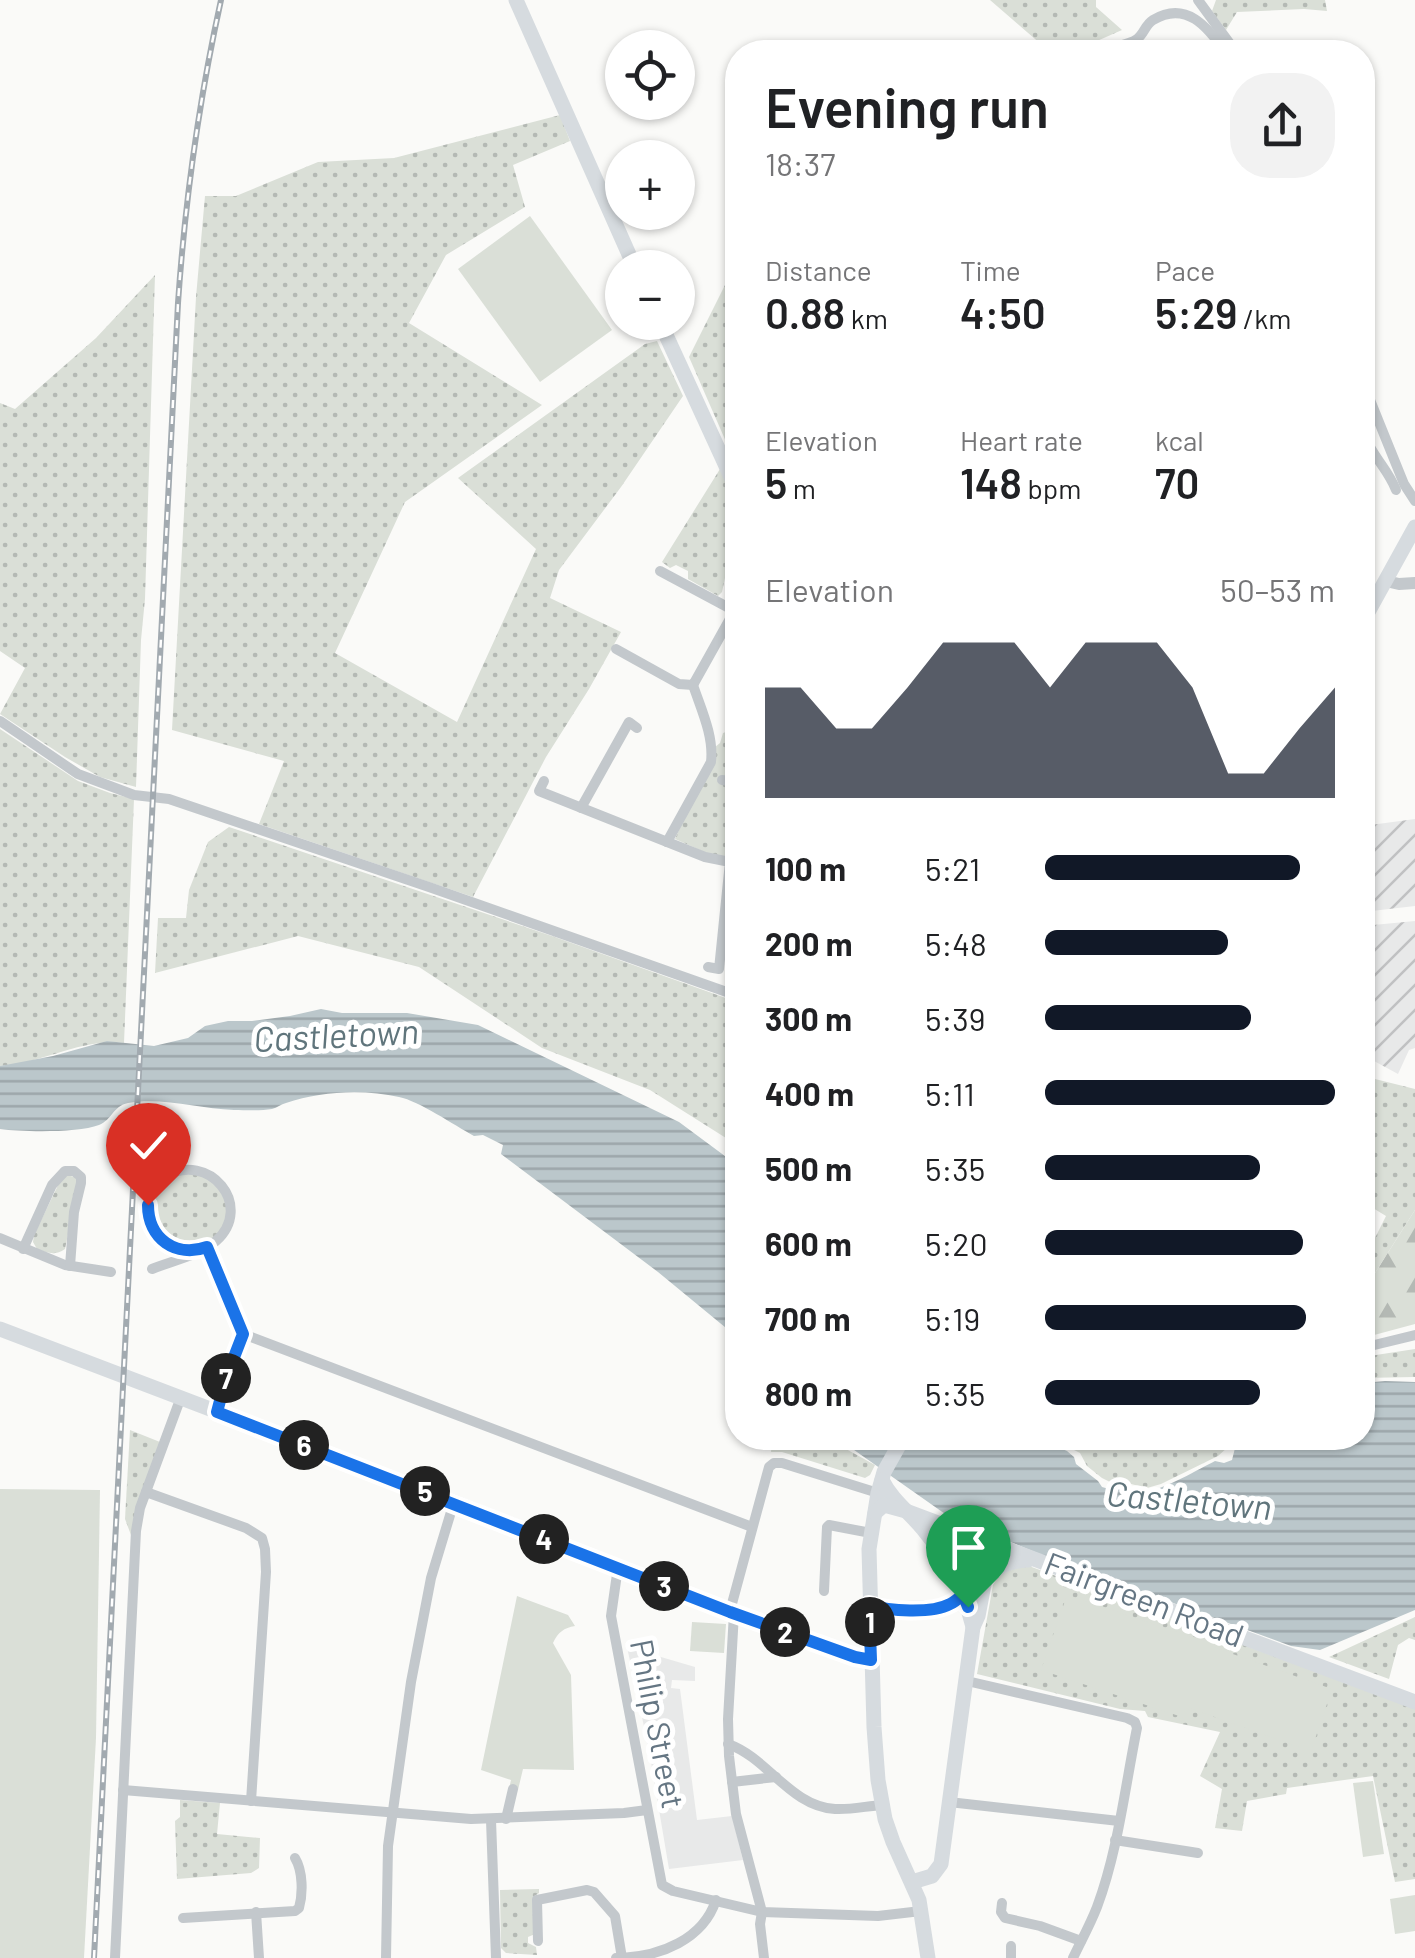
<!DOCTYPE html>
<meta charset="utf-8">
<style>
:root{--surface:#fff;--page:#f2f2f2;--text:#202124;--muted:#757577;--accent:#111827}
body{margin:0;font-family:Barlow,sans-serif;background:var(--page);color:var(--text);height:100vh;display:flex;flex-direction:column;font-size:38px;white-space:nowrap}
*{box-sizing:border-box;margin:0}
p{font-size:32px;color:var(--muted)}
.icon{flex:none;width:55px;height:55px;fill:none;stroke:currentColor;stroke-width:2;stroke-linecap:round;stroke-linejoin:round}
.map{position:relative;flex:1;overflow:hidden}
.side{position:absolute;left:725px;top:40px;width:650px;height:1410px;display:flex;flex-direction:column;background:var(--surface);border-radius:40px;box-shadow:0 2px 8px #0004}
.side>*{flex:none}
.controls{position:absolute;left:605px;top:30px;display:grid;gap:20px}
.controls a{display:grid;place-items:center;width:90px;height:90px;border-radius:50%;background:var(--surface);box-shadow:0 2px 8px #0004;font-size:50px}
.pin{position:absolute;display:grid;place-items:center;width:85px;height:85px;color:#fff;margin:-102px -42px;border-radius:50% 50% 50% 0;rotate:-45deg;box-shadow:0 0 10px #0007}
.pin .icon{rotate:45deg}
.km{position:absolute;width:50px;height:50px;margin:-25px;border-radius:50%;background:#222;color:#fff;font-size:28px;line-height:50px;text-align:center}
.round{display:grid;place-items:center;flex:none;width:105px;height:105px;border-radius:40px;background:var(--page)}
.summary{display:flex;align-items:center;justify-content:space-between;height:170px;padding:0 40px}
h1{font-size:55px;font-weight:600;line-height:75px}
.metrics{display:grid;grid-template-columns:repeat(3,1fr);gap:15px;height:170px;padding:10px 40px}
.metrics div{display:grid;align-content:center}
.metrics b{font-size:42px;font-weight:600}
.metrics small{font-size:28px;font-weight:400}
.metrics p{font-size:28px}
.chart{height:280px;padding:20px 40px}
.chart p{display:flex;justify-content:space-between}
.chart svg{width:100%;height:180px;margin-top:10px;fill:var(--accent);opacity:.7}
ul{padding:0 40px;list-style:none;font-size:32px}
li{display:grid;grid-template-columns:160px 120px 1fr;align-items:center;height:75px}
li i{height:25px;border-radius:12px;background:var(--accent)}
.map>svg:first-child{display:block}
.built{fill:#e8e9e9}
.industrial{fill:url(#industrial-furrows)}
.grass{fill:url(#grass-dots)}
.forest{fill:url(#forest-firs)}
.garden{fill:#dadfd7}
.water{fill:url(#water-rules)}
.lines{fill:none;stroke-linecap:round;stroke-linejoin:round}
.pedestrian{stroke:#c3c8cc;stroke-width:8}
.minor{stroke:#c3c8cc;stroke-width:10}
.tertiary{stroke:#c3c8cc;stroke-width:12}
.secondary{stroke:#d6dbdf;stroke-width:15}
.rail-casing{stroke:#a2aab0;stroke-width:6}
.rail{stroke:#fff;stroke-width:2.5;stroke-dasharray:8;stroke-linecap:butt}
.route-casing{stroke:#fff;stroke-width:20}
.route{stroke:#1a73e8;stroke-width:12}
.labels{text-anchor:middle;stroke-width:10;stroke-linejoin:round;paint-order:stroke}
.street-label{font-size:32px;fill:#657683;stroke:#fff}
.water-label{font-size:35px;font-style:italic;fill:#60757c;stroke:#fff}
</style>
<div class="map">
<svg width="1415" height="1958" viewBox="0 0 1415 1958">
<defs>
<pattern id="industrial-furrows" width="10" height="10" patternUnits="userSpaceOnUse" patternTransform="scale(2.5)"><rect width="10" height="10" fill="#e8e9e9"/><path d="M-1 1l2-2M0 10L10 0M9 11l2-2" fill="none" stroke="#c0c1c2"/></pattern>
<pattern id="grass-dots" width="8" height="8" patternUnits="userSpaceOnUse" patternTransform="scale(2.5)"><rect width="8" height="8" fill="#dadfd7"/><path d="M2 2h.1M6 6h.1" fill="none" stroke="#b4b9b4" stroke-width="1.8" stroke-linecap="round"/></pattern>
<pattern id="forest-firs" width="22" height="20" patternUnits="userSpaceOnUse" patternTransform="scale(2.5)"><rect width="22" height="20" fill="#dadfd7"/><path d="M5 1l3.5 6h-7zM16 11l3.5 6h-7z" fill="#b4b9b4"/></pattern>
<pattern id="water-rules" width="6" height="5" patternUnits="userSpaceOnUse" patternTransform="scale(2.5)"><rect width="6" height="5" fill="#bbc7cb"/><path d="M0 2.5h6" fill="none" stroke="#9ca6aa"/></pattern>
</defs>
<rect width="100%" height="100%" fill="#fafaf8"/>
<!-- built -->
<path class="built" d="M627,1647L695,1667V1681L672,1680L671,1688L680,1689L697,1820L732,1816L743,1860L669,1869L649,1750Z"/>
<!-- industrial -->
<g class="industrial">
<path d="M1415,819V906L1363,912V826Z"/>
<path d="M1415,921V1048L1409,1050L1398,1074L1363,1055V926Z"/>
</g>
<!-- grass -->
<g class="grass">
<path d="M990,0H1096V7L1122,30L1072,52H1050Z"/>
<path d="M1216,0H1325L1327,11L1304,9L1237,12L1226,30L1212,11Z"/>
<path d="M560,115L570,141L513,165L525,207L446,255L409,323L542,405L405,502L335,653L457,722L536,549L458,478L645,344L657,341L683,396L621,487L559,570L550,598L621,632L589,689L546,757L473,897L259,824L284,761L172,730L196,297L205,196H236L318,162L394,158Z"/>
<path d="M737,261H738L737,467L689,357Z"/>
<path d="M155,275L145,599L141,640L136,787L100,777L65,757L0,714L25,668L0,651V403L15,409L96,338Z"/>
<path d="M720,469L738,510L737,563L725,578L722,592L718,596L688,579V571L676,565L670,568L662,562Z"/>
<path d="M737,728V763L731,778L733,788L727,854L724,857L718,858L675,839L715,747L720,743L723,733Z"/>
<path d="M0,729L78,781L110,793L134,799L124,1043C81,1038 42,1064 0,1066Z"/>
<path d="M229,827L552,936L737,1002V1145L650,1090L542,1048L419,967L298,936L155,973L158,918H186L189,890L208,842Z"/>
<path d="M1371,1078L1415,1089V1210L1363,1292L1362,1232L1375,1238L1386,1216L1363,1202V1085L1367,1087Z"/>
<circle cx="189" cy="1210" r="38"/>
<path d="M66,1175L75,1177L78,1184L65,1249C55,1256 48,1253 37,1249L33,1242L34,1235L61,1179Z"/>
<path d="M1415,1349V1377L1363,1378V1357Z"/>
<path d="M130,1430L160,1442L131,1535L125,1519Z"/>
<path d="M772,1438H830L846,1449L875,1465L870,1475L865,1478L782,1452H771Z"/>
<path d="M1050,1438H1238L1218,1456L1161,1484L1147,1488L1127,1483L1110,1482L1102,1478L1087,1466L1080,1453Z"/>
<path d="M936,1531H938L1018,1556L967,1585Z"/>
<path d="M1029,1566L1415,1708V1879L1395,1882L1373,1776L1287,1788L1286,1794L1247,1801L1242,1831L1215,1828L1222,1789L1200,1776L1220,1732L1148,1717L1145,1711L1120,1709L977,1674L993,1585C1001,1570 1013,1568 1029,1566Z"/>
<path d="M1415,1617V1640L1409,1638L1398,1645L1389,1679L1329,1657Z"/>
<path d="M180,1800L220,1803L217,1834L260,1838L259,1868L251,1873L177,1879L175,1821L180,1817Z"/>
<path d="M539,1889V1893L533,1897L535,1934L528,1937V1943L536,1947L537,1955L506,1953L501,1948L500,1890Z"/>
</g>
<!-- forest -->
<path class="forest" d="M1415,1210V1324L1363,1338V1292Z"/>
<!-- garden -->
<g class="garden">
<path d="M530,216L612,330L540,382L458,269Z"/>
<path d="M0,1489L100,1490L96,1738L84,1958H0Z"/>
<path d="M1067,1595L1210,1643V1646L1332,1689L1311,1751L1189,1708L1185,1718L1041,1670Z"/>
<path d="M517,1596L568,1615L575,1626C564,1628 558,1632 553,1643L571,1675L574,1770L523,1769L518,1790L509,1789L511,1780L481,1770Z"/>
<path d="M692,1622L726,1624L724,1653L690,1651Z"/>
<path d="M1373,1781L1384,1854L1363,1857L1353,1783Z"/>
<path d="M1415,1895V1931L1395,1934L1390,1899Z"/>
</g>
<!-- water -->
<g class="water">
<path d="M321,1009L342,1013H407L478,1025L679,1122L737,1165V1337L658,1272L501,1154L503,1145L483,1135L474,1136C454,1125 419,1101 399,1097C364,1089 321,1091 286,1103C281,1104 277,1108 272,1109C261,1111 245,1110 234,1110C199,1109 163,1097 128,1103C113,1106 112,1120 99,1125C78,1133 23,1132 0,1129V1066L53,1056L107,1041L154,1046L188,1038L205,1026L228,1021H252L290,1016Z"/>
<path d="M1385,1381L1415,1382V1610L1320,1650L1291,1646L1047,1557L948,1516L837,1438H1036L1067,1451L1074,1457L1076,1464L1098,1481L1102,1487L1109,1489C1123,1480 1133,1492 1148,1491C1165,1489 1199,1469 1215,1461L1224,1463L1232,1460L1235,1448L1245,1445L1250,1438H1362L1363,1383Z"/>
</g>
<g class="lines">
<!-- pedestrian -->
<path class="pedestrian" d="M164,1177C132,1209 152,1255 198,1250"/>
<!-- minor -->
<g class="minor">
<path d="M1198,0L1236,52"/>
<path d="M1098,52C1110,46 1127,46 1137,39C1144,34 1145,25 1153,20C1186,0 1208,27 1225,52"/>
<path d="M1362,380L1404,484L1415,501"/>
<path d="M1369,445C1378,462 1389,472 1396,490"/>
<path d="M660,571L731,609"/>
<path d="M616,649L679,684L693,685L731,617L733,579L738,575"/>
<path d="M0,721L78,774L134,795L169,799L429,887L738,996"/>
<path d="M722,780L738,782"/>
<path d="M544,781L539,791L705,857L730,862L719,969L708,967"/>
<path d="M581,808L629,722L637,728"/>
<path d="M667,842L711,762C714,736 701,709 693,685"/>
<path d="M730,862L738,797"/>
<path d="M0,1238L65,1265L111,1272"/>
<path d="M207,1247L243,1334L226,1378L217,1412"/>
<path d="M23,1249L52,1185L65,1171H74L81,1177V1183L74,1212L70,1266"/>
<path d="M152,1269C172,1261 200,1255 216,1241C255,1206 209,1150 164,1177"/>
<path d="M243,1334L752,1527"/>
<path d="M1362,1348L1415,1335"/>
<path d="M146,1492L246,1528L262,1538L265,1549L266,1572L251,1801"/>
<path d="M618,1567L611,1616L662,1885L673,1891L762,1912L878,1916L921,1911"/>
<path d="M824,1591L827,1527L829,1525L871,1533"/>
<path d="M730,1611L769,1467L774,1463H782L878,1493"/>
<path d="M734,1613L728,1719L729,1756L736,1814L762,1912L760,1924L764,1958"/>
<path d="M967,1681L1127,1718L1135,1722L1137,1728C1125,1787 1118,1851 1097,1907C1090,1925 1081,1941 1073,1958"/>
<path d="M728,1744C768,1758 790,1806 835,1809C850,1810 867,1806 882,1805"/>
<path d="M732,1782L776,1777"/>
<path d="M123,1790L471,1819L624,1813L647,1810"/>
<path d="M949,1802L1119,1821"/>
<path d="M506,1819L513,1789"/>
<path d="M491,1820L496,1958"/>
<path d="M1115,1840L1198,1853"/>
<path d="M1002,1903L1001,1912L1005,1918L1040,1926L1081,1941"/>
<path d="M256,1912L259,1958"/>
<path d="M183,1918L295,1911L299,1908C303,1894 303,1871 295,1858"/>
<path d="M538,1941L537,1900L587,1890L594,1892L615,1916L622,1958H616"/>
<path d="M115,1958L136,1531L140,1508L181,1397"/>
<path d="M386,1958L388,1846L411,1682L431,1578L454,1502"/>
<path d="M622,1958C660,1956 703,1940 716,1900"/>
<path d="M1011,1958V1946"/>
</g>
<!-- tertiary -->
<path class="tertiary" d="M1386,581L1399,584L1415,583"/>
<!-- secondary -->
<g class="secondary">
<path d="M516,0L635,268"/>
<path d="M660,322L738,492"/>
<path d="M1362,623L1415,527"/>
<path d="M0,1329L454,1502L734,1613L837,1652L871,1660"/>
<path d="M903,1438L884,1472L878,1493L869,1549L874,1727L878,1780L885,1819L893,1842L919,1900L928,1958"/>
<path d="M882,1480C892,1500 909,1512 923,1529C947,1558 964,1591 973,1627L941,1864L932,1876L912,1882"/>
<path d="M875,1513L884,1505L906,1511L1415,1702"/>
<path d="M869,1605L886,1609L943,1607C977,1593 988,1561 1028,1560"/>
<path d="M973,1627L978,1616L985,1579"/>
</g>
<!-- rail casing -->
<g class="rail-casing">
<path id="rail" d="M94,1958L178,303C185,201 199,100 221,0"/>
</g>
<!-- rail -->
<use href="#rail" class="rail"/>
</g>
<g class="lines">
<!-- route casing -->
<g class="route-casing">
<path id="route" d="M148,1205C148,1239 176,1258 207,1247L243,1334L226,1378L217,1412L730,1612L855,1657L871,1660L869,1605C889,1611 931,1614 950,1604C955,1602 959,1598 963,1594L968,1607"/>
</g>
<!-- route -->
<use href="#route" class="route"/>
</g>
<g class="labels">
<!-- street labels -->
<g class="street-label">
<text transform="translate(1144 1600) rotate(21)" y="11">Fairgreen Road</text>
<text transform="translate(657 1724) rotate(79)" y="11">Philip Street</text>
</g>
<!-- water labels -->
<g class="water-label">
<text transform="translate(336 1036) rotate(-3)" y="12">Castletown</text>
<text transform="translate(1189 1501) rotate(5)" y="12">Castletown</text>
</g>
</g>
</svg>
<div class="controls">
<a><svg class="icon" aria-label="locate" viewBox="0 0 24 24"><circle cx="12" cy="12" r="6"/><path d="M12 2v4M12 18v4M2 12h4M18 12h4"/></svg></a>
<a>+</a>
<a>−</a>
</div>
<div class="pin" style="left:968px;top:1607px;background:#1e9e55"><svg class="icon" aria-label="arrive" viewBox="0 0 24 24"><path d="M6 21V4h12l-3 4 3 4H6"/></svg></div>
<div class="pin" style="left:148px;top:1205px;background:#d93025"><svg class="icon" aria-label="check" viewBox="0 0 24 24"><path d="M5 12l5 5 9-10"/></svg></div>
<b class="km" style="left:870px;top:1622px">1</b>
<b class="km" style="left:785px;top:1632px">2</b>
<b class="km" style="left:664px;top:1586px">3</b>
<b class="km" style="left:544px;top:1539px">4</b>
<b class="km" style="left:425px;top:1491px">5</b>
<b class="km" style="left:304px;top:1445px">6</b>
<b class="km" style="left:226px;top:1378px">7</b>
<section class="side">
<div class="summary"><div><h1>Evening run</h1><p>18:37</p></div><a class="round"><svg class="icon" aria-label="share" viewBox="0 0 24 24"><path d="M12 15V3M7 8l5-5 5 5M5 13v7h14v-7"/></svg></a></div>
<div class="metrics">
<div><p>Distance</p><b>0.88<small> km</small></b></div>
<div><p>Time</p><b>4:50</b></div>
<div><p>Pace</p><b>5:29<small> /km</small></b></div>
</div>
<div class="metrics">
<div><p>Elevation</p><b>5<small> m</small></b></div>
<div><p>Heart rate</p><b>148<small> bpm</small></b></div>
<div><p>kcal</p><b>70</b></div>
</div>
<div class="chart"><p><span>Elevation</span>50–53 m</p>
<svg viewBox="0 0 160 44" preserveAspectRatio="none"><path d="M0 44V17L10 17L20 27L30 27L40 17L50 6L60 6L70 6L80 17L90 6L100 6L110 6L120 17L130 38L140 38L150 27L160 17V44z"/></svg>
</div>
<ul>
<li><b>100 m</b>5:21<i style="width:88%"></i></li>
<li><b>200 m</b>5:48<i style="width:63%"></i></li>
<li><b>300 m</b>5:39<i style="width:71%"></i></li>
<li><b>400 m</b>5:11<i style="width:100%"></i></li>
<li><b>500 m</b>5:35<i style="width:74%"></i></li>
<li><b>600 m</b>5:20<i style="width:89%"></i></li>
<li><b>700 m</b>5:19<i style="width:90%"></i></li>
<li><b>800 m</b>5:35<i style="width:74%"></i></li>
</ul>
</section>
</div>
